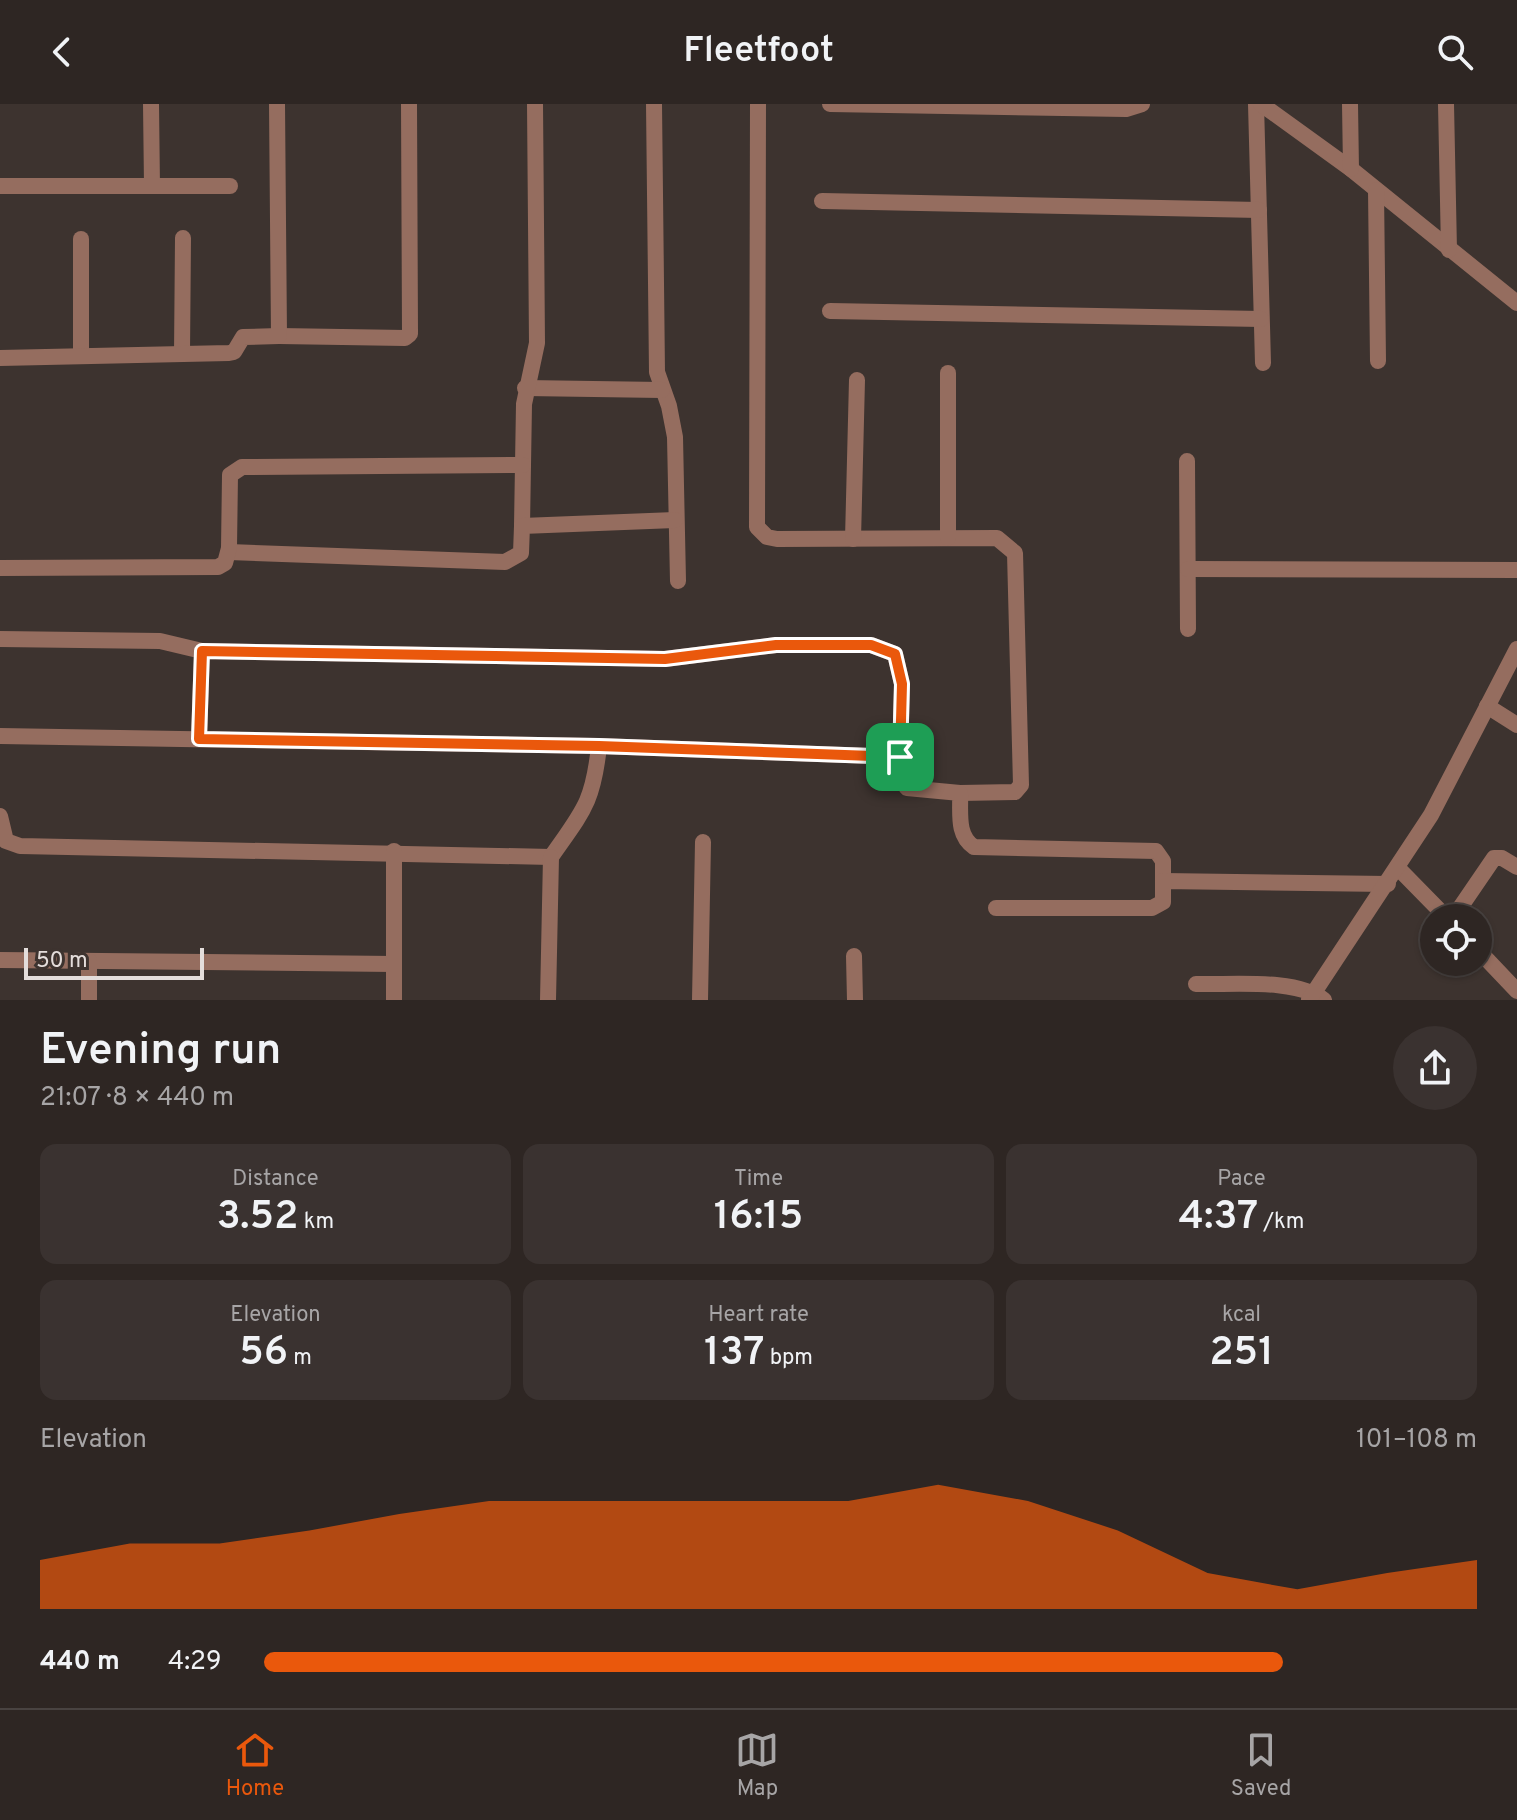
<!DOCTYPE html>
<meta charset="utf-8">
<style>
:root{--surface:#2e2623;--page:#3a3230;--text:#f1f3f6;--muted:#a7a5a6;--line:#494341;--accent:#ea580c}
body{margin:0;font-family:Overpass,sans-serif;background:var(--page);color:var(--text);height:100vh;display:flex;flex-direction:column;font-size:30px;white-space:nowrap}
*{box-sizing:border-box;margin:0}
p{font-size:26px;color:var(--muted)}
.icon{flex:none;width:44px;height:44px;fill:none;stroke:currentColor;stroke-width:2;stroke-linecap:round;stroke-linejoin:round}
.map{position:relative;height:896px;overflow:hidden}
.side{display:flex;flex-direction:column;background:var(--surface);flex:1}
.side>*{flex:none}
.buttons{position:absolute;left:1420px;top:800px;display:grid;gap:16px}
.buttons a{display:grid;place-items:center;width:72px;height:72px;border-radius:50%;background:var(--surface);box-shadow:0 2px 6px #0004,0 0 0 2px var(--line);font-size:40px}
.scale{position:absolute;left:24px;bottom:20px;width:180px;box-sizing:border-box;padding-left:8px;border:4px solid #e4dddb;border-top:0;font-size:22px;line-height:28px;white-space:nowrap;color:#e4dddb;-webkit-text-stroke:6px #3d332f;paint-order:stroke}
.pin{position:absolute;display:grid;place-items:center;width:68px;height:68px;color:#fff;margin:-34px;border-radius:16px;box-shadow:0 4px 12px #0006}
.round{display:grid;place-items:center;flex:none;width:84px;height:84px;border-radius:42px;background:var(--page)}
.headline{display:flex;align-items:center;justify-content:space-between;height:136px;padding:0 40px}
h1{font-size:44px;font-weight:600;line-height:60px}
.metrics{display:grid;grid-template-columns:repeat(3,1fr);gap:12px;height:136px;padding:8px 40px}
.metrics div{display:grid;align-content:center;border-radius:16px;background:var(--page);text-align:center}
.metrics b{font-size:40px;font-weight:600}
.metrics small{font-size:22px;font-weight:400}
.metrics p{font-size:22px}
.chart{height:224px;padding:16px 40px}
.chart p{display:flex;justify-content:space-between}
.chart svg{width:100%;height:144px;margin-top:8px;fill:var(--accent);opacity:.7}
ul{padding:0 40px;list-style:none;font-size:26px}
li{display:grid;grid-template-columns:128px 96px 1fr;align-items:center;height:60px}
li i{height:20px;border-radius:10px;background:var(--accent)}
header{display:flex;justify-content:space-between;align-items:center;height:104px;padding:0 40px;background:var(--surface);font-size:36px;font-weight:600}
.tab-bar{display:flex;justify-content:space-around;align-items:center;height:112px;border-top:2px solid var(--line);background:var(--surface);font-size:22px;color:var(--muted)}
.tab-bar a{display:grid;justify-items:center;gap:4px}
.tab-bar .active{color:var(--accent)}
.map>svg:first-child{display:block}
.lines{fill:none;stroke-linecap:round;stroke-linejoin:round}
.street{stroke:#956d5f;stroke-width:16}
.route-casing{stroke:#fff;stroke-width:16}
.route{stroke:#ea580c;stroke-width:10}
</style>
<header><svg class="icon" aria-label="back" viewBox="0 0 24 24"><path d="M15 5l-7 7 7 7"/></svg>Fleetfoot<svg class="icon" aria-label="search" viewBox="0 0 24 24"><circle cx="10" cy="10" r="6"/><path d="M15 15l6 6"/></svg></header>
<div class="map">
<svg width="1517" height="896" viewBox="0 0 1517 896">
<rect width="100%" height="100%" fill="#3d332f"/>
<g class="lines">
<!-- street -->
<g class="street">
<path d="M151,0L152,82"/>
<path d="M654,0L657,268L669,302L675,333L678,477"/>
<path d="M758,0L757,423L767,433L777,435L997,434L1015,449L1021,681L1015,688L960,689"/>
<path d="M830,0L1126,5L1142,0"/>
<path d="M1256,0L1263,259"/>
<path d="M1261,0L1351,65L1517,199"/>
<path d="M1350,0L1351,65"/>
<path d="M1446,0L1449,146"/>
<path d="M0,82H230"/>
<path d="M1376,86L1378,257"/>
<path d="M822,97L1259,106"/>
<path d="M81,135V252"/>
<path d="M830,207L1261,215"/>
<path d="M279,232L405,234L410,230L409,0"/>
<path d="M182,250L183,134"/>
<path d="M0,254L229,249L234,248L243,233L279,232L277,0"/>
<path d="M948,269V434"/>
<path d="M525,284L662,286"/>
<path d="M1187,357L1188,525"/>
<path d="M522,422L524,300L537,239L535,0"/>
<path d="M853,435L857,276"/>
<path d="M229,448L505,458L521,449L522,422L675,416"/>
<path d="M0,464L218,463L225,459L229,444L230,371L242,363L523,361"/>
<path d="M1188,465L1517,466"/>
<path d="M0,535L160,537L202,547L665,555L776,541H871L895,550L902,580L900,653L599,642L0,632"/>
<path d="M1487,602L1517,621"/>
<path d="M199,635L202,547"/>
<path d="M900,653L899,672L907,684L960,689C961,708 956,731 974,743L1156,747L1163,757V777"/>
<path d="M0,712L6,737L20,742L551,753C583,707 593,699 599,642"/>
<path d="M1398,764L1447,814"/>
<path d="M996,804H1152L1163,798V777L1388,780"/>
<path d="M1453,814L1494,754H1502L1517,763"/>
<path d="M1478,846L1517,887"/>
<path d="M854,852L855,896"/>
<path d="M0,856L394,860"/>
<path d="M89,857V896"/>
<path d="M1196,880C1233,881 1296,874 1324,896"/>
<path d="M394,896V747"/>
<path d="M548,896L551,753"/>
<path d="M700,896L703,738"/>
<path d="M1309,896L1431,711L1517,545"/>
</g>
</g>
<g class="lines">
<!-- route casing -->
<g class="route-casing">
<path id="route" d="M776,541H871L895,550L902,580L900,653L599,642L199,635L202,547L665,555Z"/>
</g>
<!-- route -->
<use href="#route" class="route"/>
</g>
</svg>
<div class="buttons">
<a><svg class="icon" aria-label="locate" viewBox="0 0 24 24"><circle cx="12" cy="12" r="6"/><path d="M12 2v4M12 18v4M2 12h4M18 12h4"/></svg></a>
</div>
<div class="scale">50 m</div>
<div class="pin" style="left:900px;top:653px;background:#1e9e55"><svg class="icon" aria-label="arrive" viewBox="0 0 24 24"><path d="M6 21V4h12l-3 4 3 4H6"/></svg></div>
</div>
<section class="side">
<div class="headline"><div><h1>Evening run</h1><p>21:07 · 8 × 440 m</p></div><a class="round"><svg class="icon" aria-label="share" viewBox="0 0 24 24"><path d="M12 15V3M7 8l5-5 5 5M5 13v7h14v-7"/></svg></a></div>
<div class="metrics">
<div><p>Distance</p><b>3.52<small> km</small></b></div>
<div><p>Time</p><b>16:15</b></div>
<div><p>Pace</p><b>4:37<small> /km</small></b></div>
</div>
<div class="metrics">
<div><p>Elevation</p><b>56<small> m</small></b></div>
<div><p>Heart rate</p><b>137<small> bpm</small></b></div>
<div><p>kcal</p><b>251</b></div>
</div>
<div class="chart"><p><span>Elevation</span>101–108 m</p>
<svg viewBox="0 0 160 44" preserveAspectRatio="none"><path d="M0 44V29L10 24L20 24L30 20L40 15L50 11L60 11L70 11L80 11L90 11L100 6L110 11L120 20L130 33L140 38L150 33L160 29V44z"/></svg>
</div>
<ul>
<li><b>440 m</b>4:29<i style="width:84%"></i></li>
</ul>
</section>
<nav class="tab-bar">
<a class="active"><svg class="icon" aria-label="home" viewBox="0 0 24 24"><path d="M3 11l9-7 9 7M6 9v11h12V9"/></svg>Home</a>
<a><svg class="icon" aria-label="map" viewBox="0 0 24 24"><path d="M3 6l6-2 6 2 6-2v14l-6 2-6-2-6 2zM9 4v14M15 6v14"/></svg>Map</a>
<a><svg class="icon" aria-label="saved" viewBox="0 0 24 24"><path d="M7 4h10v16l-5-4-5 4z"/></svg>Saved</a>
</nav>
